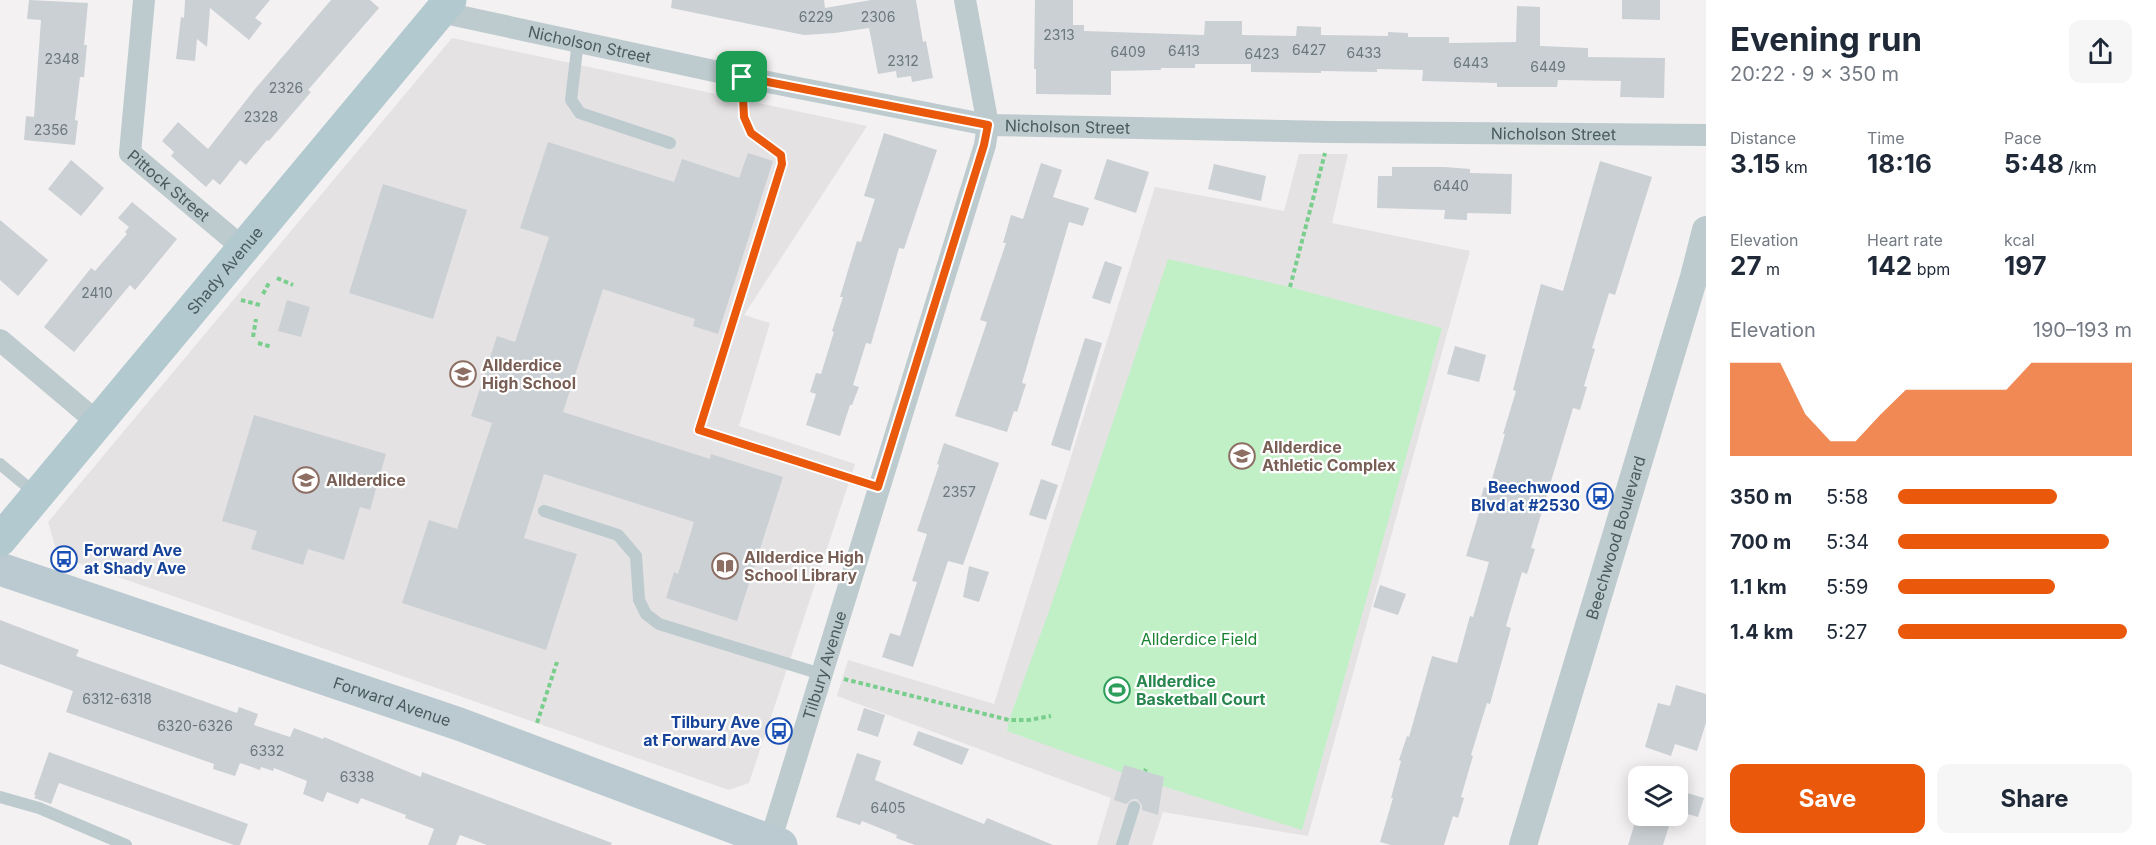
<!DOCTYPE html>
<meta charset="utf-8">
<style>
:root{--surface:#fff;--page:#f6f6f7;--text:#1f2937;--muted:#747a83;--accent:#ea580c}
body{margin:0;font-family:Inter,sans-serif;background:var(--page);color:var(--text);height:100vh;display:flex;flex-direction:column;font-size:22px;white-space:nowrap}
*{box-sizing:border-box;margin:0}
p{font-size:20px;color:var(--muted)}
.icon{flex:none;width:33px;height:33px;fill:none;stroke:currentColor;stroke-width:2;stroke-linecap:round;stroke-linejoin:round}
.map{position:relative;flex:1;overflow:hidden}
.side{display:flex;flex-direction:column;background:var(--surface);width:450px}
.side>*{flex:none}
.fabs{position:absolute;left:1628px;top:766px;display:grid;gap:12px}
.fabs a{display:grid;place-items:center;width:60px;height:60px;border-radius:12px;background:var(--surface);box-shadow:0 3px 15px #0003;font-size:30px}
.pin{position:absolute;display:grid;place-items:center;width:51px;height:51px;color:#fff;margin:-26px;border-radius:12px;box-shadow:0 3px 9px #0006}
.round{display:grid;place-items:center;flex:none;width:63px;height:63px;border-radius:12px;background:var(--page)}
.summary{display:flex;align-items:center;justify-content:space-between;height:102px;padding:0 24px}
h1{font-size:33px;font-weight:700;line-height:45px}
.stats{display:grid;grid-template-columns:repeat(3,1fr);gap:9px;height:102px;padding:6px 24px}
.stats div{display:grid;align-content:center}
.stats b{font-size:26px;font-weight:700}
.stats small{font-size:16px;font-weight:400}
.stats p{font-size:16px}
.chart{height:168px;padding:12px 24px}
.chart p{display:flex;justify-content:space-between}
.chart svg{width:100%;height:108px;margin-top:6px;fill:var(--accent);opacity:.7}
.action{display:flex;gap:12px;margin-top:auto;padding:12px 24px}
.action a{flex:1;height:69px;border-radius:12px;background:var(--accent);color:#fff;font-size:24px;font-weight:700;line-height:69px;text-align:center}
.action a+a{background:var(--page);color:var(--text)}
ul{padding:0 24px;list-style:none;font-size:20px}
li{display:grid;grid-template-columns:96px 72px 1fr;align-items:center;height:45px}
li i{height:15px;border-radius:8px;background:var(--accent)}
main{display:flex;flex:1;min-height:0}
.map>svg:first-child{display:block}
.education{fill:#e5e2e4}
.green{fill:#c1f0c7}
.building{fill:#cbd0d4}
.lines{fill:none;stroke-linecap:round;stroke-linejoin:round}
.path{stroke:#79ce8d;stroke-width:4;stroke-dasharray:4.5 3;stroke-linecap:butt}
.service{stroke:#bdcbce;stroke-width:12}
.minor{stroke:#bdcbce;stroke-width:22}
.tertiary{stroke:#bdcbce;stroke-width:28}
.secondary{stroke:#bbcad0;stroke-width:33}
.primary{stroke:#b2c9cf;stroke-width:33}
.route-casing{stroke:#fff;stroke-width:12}
.route{stroke:#ea580c;stroke-width:8}
.labels{text-anchor:middle;stroke-width:4.5;stroke-linejoin:round;paint-order:stroke}
.number-label{font-size:14px;fill:#6a787c}
.street-label{font-size:16px;fill:#495b5f;stroke:#fff}
.education-label{font-size:16px;font-weight:bold;fill:#785e54;stroke:#fff;text-anchor:start}
.transit-label{font-size:16px;font-weight:bold;fill:#164399;stroke:#fff;text-anchor:end}
.park-label{font-size:16px;fill:#188231;stroke:#fff}
.leisure-label{font-size:16px;font-weight:bold;fill:#27864d;stroke:#fff;text-anchor:start}
</style>
<main>
<div class="map">
<svg width="1706" height="845" viewBox="0 0 1706 845">
<rect width="100%" height="100%" fill="#f4f1f2"/>
<!-- education -->
<g class="education">
<path d="M452,38L867,126L744,315L770,323L739,426L855,464L749,783L729,790L58,556L48,522Z"/>
<path d="M1299,154H1348L1332,223L1470,251L1308,836L1163,812L1152,845H1097L1111,798L837,696L848,660L994,704L1155,187L1284,211Z"/>
</g>
<!-- green -->
<path class="green" d="M1168,259L1290,287L1442,328L1302,830L1143,780L1007,731L1009,720L1049,611Z"/>
<!-- building -->
<g class="building">
<path d="M29,0L88,3L84,45H87L84,77H80L75,120L78,121L75,145L24,140L26,116L34,117L41,20L27,19Z"/>
<path d="M185,0H270L255,18L262,23L249,40L210,8L207,47L197,39L195,61L176,59L181,17L184,18Z"/>
<path d="M331,0H370L379,8L308,90L311,92L269,141L267,140L246,165L240,160L220,185L213,179L206,187L171,156L174,152L162,141L178,122L208,149L255,89Z"/>
<path d="M672,0H824L825,8L871,0H916L923,42L926,41L933,78L912,82L911,76L897,78L896,71L878,74L869,28L835,33L804,35L671,8Z"/>
<path d="M1035,0H1073V25H1084V31L1204,35L1205,21H1242V35L1296,36L1297,26L1321,27V35L1388,36V32L1408,33V37H1449V43L1516,42L1517,6L1540,7V46L1588,48V57L1665,58L1664,98L1620,97L1621,81L1558,80L1557,87H1497V83L1422,81L1423,70L1377,69V72L1321,71V73L1251,72V64H1195V68H1161V70L1111,71V95L1036,94V69H1034Z"/>
<path d="M1622,0H1660V20L1622,19Z"/>
<path d="M884,133L937,150L904,249L899,248L871,344L866,343L853,385L859,387L852,405H850L840,436L806,425L816,394L810,392L816,373L821,374L834,332L832,331L843,297H840L849,267L857,241L861,242L875,199L864,196Z"/>
<path d="M548,142L674,182L682,159L739,178L748,153L773,161L718,334L693,326L695,319L603,289L563,412L710,459L711,454L783,477L737,621L666,598L674,572L678,574L694,522L544,474L524,538L577,554L546,650L402,603L429,520L457,529L492,423L471,416L497,336L515,342L549,237L520,228Z"/>
<path d="M1107,159L1149,172L1136,213L1094,199Z"/>
<path d="M71,160L104,188L81,216L48,189Z"/>
<path d="M1600,161L1652,177L1615,295L1609,293L1592,348L1595,349L1584,386L1587,387L1580,410L1573,408L1531,548L1535,549L1527,574L1522,572L1506,626L1511,628L1490,704L1487,703L1471,755L1473,756L1461,797L1464,798L1458,818L1453,816L1444,845H1391L1380,842L1393,798H1391L1401,761L1399,760L1407,736L1409,737L1432,656L1457,663L1470,616L1473,617L1489,562L1466,556L1479,513L1477,512L1484,487L1489,489L1505,434H1503L1516,391L1513,390L1541,284L1563,291Z"/>
<path d="M1041,163L1062,170L1053,197L1089,208L1083,226L1069,222L1022,383L1026,384L1017,412L1014,411L1007,432L955,416L987,322L980,320L1006,243H1003L1011,215L1023,219Z"/>
<path d="M1214,164L1266,176L1261,201L1208,189Z"/>
<path d="M1392,167H1445L1470,169V173L1512,174L1511,214L1467,213V220L1444,219L1445,210L1377,208L1378,176H1392Z"/>
<path d="M383,184L467,210L433,319L349,293Z"/>
<path d="M132,202L177,239L135,290L130,285L74,352L44,327L91,268L95,271L127,234L125,232L129,227L118,218Z"/>
<path d="M0,220L48,260L18,296L0,280Z"/>
<path d="M1105,261L1122,267L1110,304L1092,298Z"/>
<path d="M287,300L310,307L301,337L278,331Z"/>
<path d="M1085,338L1102,343L1070,451L1051,445Z"/>
<path d="M1455,346L1486,355L1479,382L1447,374Z"/>
<path d="M254,415L386,454L370,510L360,507L344,560L308,549L303,565L251,549L257,531L222,521Z"/>
<path d="M944,443L999,463L963,565L948,561L913,667L882,657L890,633L900,636L917,582L912,581L927,534L917,531L939,465L937,464Z"/>
<path d="M1041,479L1058,485L1046,520L1029,515Z"/>
<path d="M969,566L989,572L979,602L963,597Z"/>
<path d="M1380,585L1406,594L1398,615L1373,607Z"/>
<path d="M0,620L79,650L76,656L237,713L239,707L258,714L254,725L290,737L294,728L323,739L324,737L421,777L422,772L612,843L611,845H487L460,835L456,845H428L434,829L405,818L406,815L361,798L358,804L327,792L323,802L303,794L307,781L274,768L273,771L261,767L260,770L240,763L235,776L213,769L214,764L66,712L73,691L0,664Z"/>
<path d="M1676,685L1706,694V723L1697,751L1675,744L1671,756L1645,747L1658,703L1670,706Z"/>
<path d="M864,708L885,715L878,737L857,730Z"/>
<path d="M918,731L969,749L962,765L913,745Z"/>
<path d="M49,752L248,824L240,845H234L59,783L51,804L34,798L36,795H34Z"/>
<path d="M857,753L881,761L875,780L984,824L987,818L1053,845H915L896,838L897,835L862,821L860,825L836,817Z"/>
<path d="M1124,765L1164,777L1158,815L1142,810V805L1137,799H1132L1126,804L1114,800Z"/>
<path d="M1677,790L1704,798L1698,817L1677,811Z"/>
<path d="M1637,816H1672L1663,845H1628Z"/>
</g>
<g class="lines">
<!-- path -->
<g class="path">
<path d="M277,278L293,285"/>
<path d="M1290,287L1325,153"/>
<path d="M263,294L270,281"/>
<path d="M241,300L260,305"/>
<path d="M253,337L256,319"/>
<path d="M258,343L272,347"/>
<path d="M844,679L1009,720H1029L1051,716"/>
<path d="M537,723L557,662"/>
<path d="M1145,771L1146,769"/>
</g>
<!-- service -->
<g class="service">
<path d="M578,41L571,100L580,113L670,143"/>
<path d="M742,77L744,117L751,133L781,155L782,164L699,430L878,487"/>
<path d="M0,464L36,494"/>
<path d="M544,511L618,535L636,556L639,600L646,614L659,624L821,674"/>
<path d="M0,797L39,808L126,845"/>
<path d="M1122,845L1134,807"/>
</g>
<!-- minor -->
<g class="minor">
<path id="s1" d="M144,0L130,153L243,248"/>
<path id="s2" d="M440,12L742,77L988,125L1331,132L1706,135"/>
<path d="M0,340L97,422"/>
<path id="s3" d="M769,845L985,145L988,125L965,0"/>
</g>
<!-- tertiary -->
<path class="tertiary" id="s4" d="M1523,845L1694,277L1706,230"/>
<!-- secondary -->
<path class="secondary" id="s5" d="M0,569L459,724L781,845"/>
<!-- primary -->
<path class="primary" id="s6" d="M0,540L450,0"/>
</g>
<g class="lines">
<!-- route casing -->
<g class="route-casing">
<path id="route" d="M742,77L988,125L984,145L878,487L699,430L782,164L781,155L751,133L744,117Z"/>
</g>
<!-- route -->
<use href="#route" class="route"/>
</g>
<!-- icons -->
<defs>
<g id="school-ring" transform="scale(1.35)"><circle r="9.5" fill="#fff" stroke="#8d6e63" stroke-width="1.5"/><path d="M0-5L7-2L0 1L-7-2ZM-4 1L0 2.5L4 1V4Q0 6-4 4Z" fill="#8d6e63"/></g>
<g id="bus-ring" transform="scale(1.35)"><circle r="9.5" fill="#fff" stroke="#1a4fb4" stroke-width="1.5"/><path d="M-5-6H5V4H4V6H2V4H-2V6H-4V4H-5ZM-3.5-4V0h7V-4ZM-3.5 1.2v1.5H-2V1.2ZM2 1.2v1.5H3.5V1.2Z" fill="#1a4fb4"/></g>
<g id="library-ring" transform="scale(1.35)"><circle r="9.5" fill="#fff" stroke="#8d6e63" stroke-width="1.5"/><path d="M-6-4Q-3-5.5-.7-3.5V5Q-3 3-6 4ZM6-4Q3-5.5 .7-3.5V5Q3 3 6 4Z" fill="#8d6e63"/></g>
<g id="stadium-ring" transform="scale(1.35)"><circle r="9.5" fill="#fff" stroke="#2e9e5b" stroke-width="1.5"/><path d="M0-5a6.5 5 0 1 0 0 10a6.5 5 0 1 0 0-10ZM-3.5-1.8h7v3.6h-7Z" fill="#2e9e5b"/></g>
</defs>
<g fill-rule="evenodd">
<use href="#school-ring" x="463" y="374"/>
<use href="#school-ring" x="1242" y="456"/>
<use href="#school-ring" x="306" y="480"/>
<use href="#bus-ring" x="1600" y="496"/>
<use href="#bus-ring" x="64" y="559"/>
<use href="#library-ring" x="725" y="566"/>
<use href="#stadium-ring" x="1117" y="690"/>
<use href="#bus-ring" x="779" y="731"/>
</g>
<g class="labels">
<!-- number labels -->
<g class="number-label">
<text x="816" y="22">6229</text>
<text x="878" y="22">2306</text>
<text x="1059" y="40">2313</text>
<text x="1309" y="55">6427</text>
<text x="1184" y="56">6413</text>
<text x="1128" y="57">6409</text>
<text x="1364" y="58">6433</text>
<text x="1262" y="59">6423</text>
<text x="62" y="64">2348</text>
<text x="903" y="66">2312</text>
<text x="1471" y="68">6443</text>
<text x="1548" y="72">6449</text>
<text x="286" y="93">2326</text>
<text x="261" y="122">2328</text>
<text x="51" y="135">2356</text>
<text x="1451" y="191">6440</text>
<text x="97" y="298">2410</text>
<text x="959" y="497">2357</text>
<text x="117" y="704">6312-6318</text>
<text x="195" y="731">6320-6326</text>
<text x="267" y="756">6332</text>
<text x="357" y="782">6338</text>
<text x="888" y="813">6405</text>
</g>
<!-- street labels -->
<g class="street-label">
<text dy="6" stroke="none"><textPath href="#s2" startOffset="153">Nicholson Street</textPath></text>
<text dy="6" stroke="none"><textPath href="#s2" startOffset="639">Nicholson Street</textPath></text>
<text dy="6" stroke="none"><textPath href="#s2" startOffset="1125">Nicholson Street</textPath></text>
<text dy="6" stroke="none"><textPath href="#s1" startOffset="204">Pittock Street</textPath></text>
<text dy="6" stroke="none"><textPath href="#s6" startOffset="351">Shady Avenue</textPath></text>
<text dy="6" stroke="none"><textPath href="#s4" startOffset="321">Beechwood Boulevard</textPath></text>
<text dy="6" stroke="none"><textPath href="#s3" startOffset="188">Tilbury Avenue</textPath></text>
<text dy="6" stroke="none"><textPath href="#s5" startOffset="414">Forward Avenue</textPath></text>
</g>
<!-- education labels -->
<g class="education-label">
<text x="482" y="371">Allderdice<tspan x="482" dy="18">High School</tspan></text>
<text x="1262" y="453">Allderdice<tspan x="1262" dy="18">Athletic Complex</tspan></text>
<text x="326" y="486">Allderdice</text>
<text x="744" y="563">Allderdice High<tspan x="744" dy="18">School Library</tspan></text>
</g>
<!-- transit labels -->
<g class="transit-label">
<text x="1580" y="493">Beechwood<tspan x="1580" dy="18">Blvd at #2530</tspan></text>
<text x="84" y="556" text-anchor="start">Forward Ave<tspan x="84" dy="18">at Shady Ave</tspan></text>
<text x="760" y="728">Tilbury Ave<tspan x="760" dy="18">at Forward Ave</tspan></text>
</g>
<!-- park labels -->
<g class="park-label">
<text x="1199" y="645">Allderdice Field</text>
</g>
<!-- leisure labels -->
<g class="leisure-label">
<text x="1136" y="687">Allderdice<tspan x="1136" dy="18">Basketball Court</tspan></text>
</g>
</g>
</svg>
<div class="fabs">
<a><svg class="icon" aria-label="layers" viewBox="0 0 24 24"><path d="M12 4l9 5-9 5-9-5zM3 14l9 5 9-5"/></svg></a>
</div>
<div class="pin" style="left:742px;top:77px;background:#1e9e55"><svg class="icon" aria-label="arrive" viewBox="0 0 24 24"><path d="M6 21V4h12l-3 4 3 4H6"/></svg></div>
</div>
<section class="side">
<div class="summary"><div><h1>Evening run</h1><p>20:22 · 9 × 350 m</p></div><a class="round"><svg class="icon" aria-label="share" viewBox="0 0 24 24"><path d="M12 15V3M7 8l5-5 5 5M5 13v7h14v-7"/></svg></a></div>
<div class="stats">
<div><p>Distance</p><b>3.15<small> km</small></b></div>
<div><p>Time</p><b>18:16</b></div>
<div><p>Pace</p><b>5:48<small> /km</small></b></div>
</div>
<div class="stats">
<div><p>Elevation</p><b>27<small> m</small></b></div>
<div><p>Heart rate</p><b>142<small> bpm</small></b></div>
<div><p>kcal</p><b>197</b></div>
</div>
<div class="chart"><p><span>Elevation</span>190–193 m</p>
<svg viewBox="0 0 160 44" preserveAspectRatio="none"><path d="M0 44V6L10 6L20 6L30 27L40 38L50 38L60 27L70 17L80 17L90 17L100 17L110 17L120 6L130 6L140 6L150 6L160 6V44z"/></svg>
</div>
<ul>
<li><b>350 m</b>5:58<i style="width:68%"></i></li>
<li><b>700 m</b>5:34<i style="width:90%"></i></li>
<li><b>1.1 km</b>5:59<i style="width:67%"></i></li>
<li><b>1.4 km</b>5:27<i style="width:98%"></i></li>
</ul>
<div class="action"><a>Save</a><a>Share</a></div>
</section>
</main>
